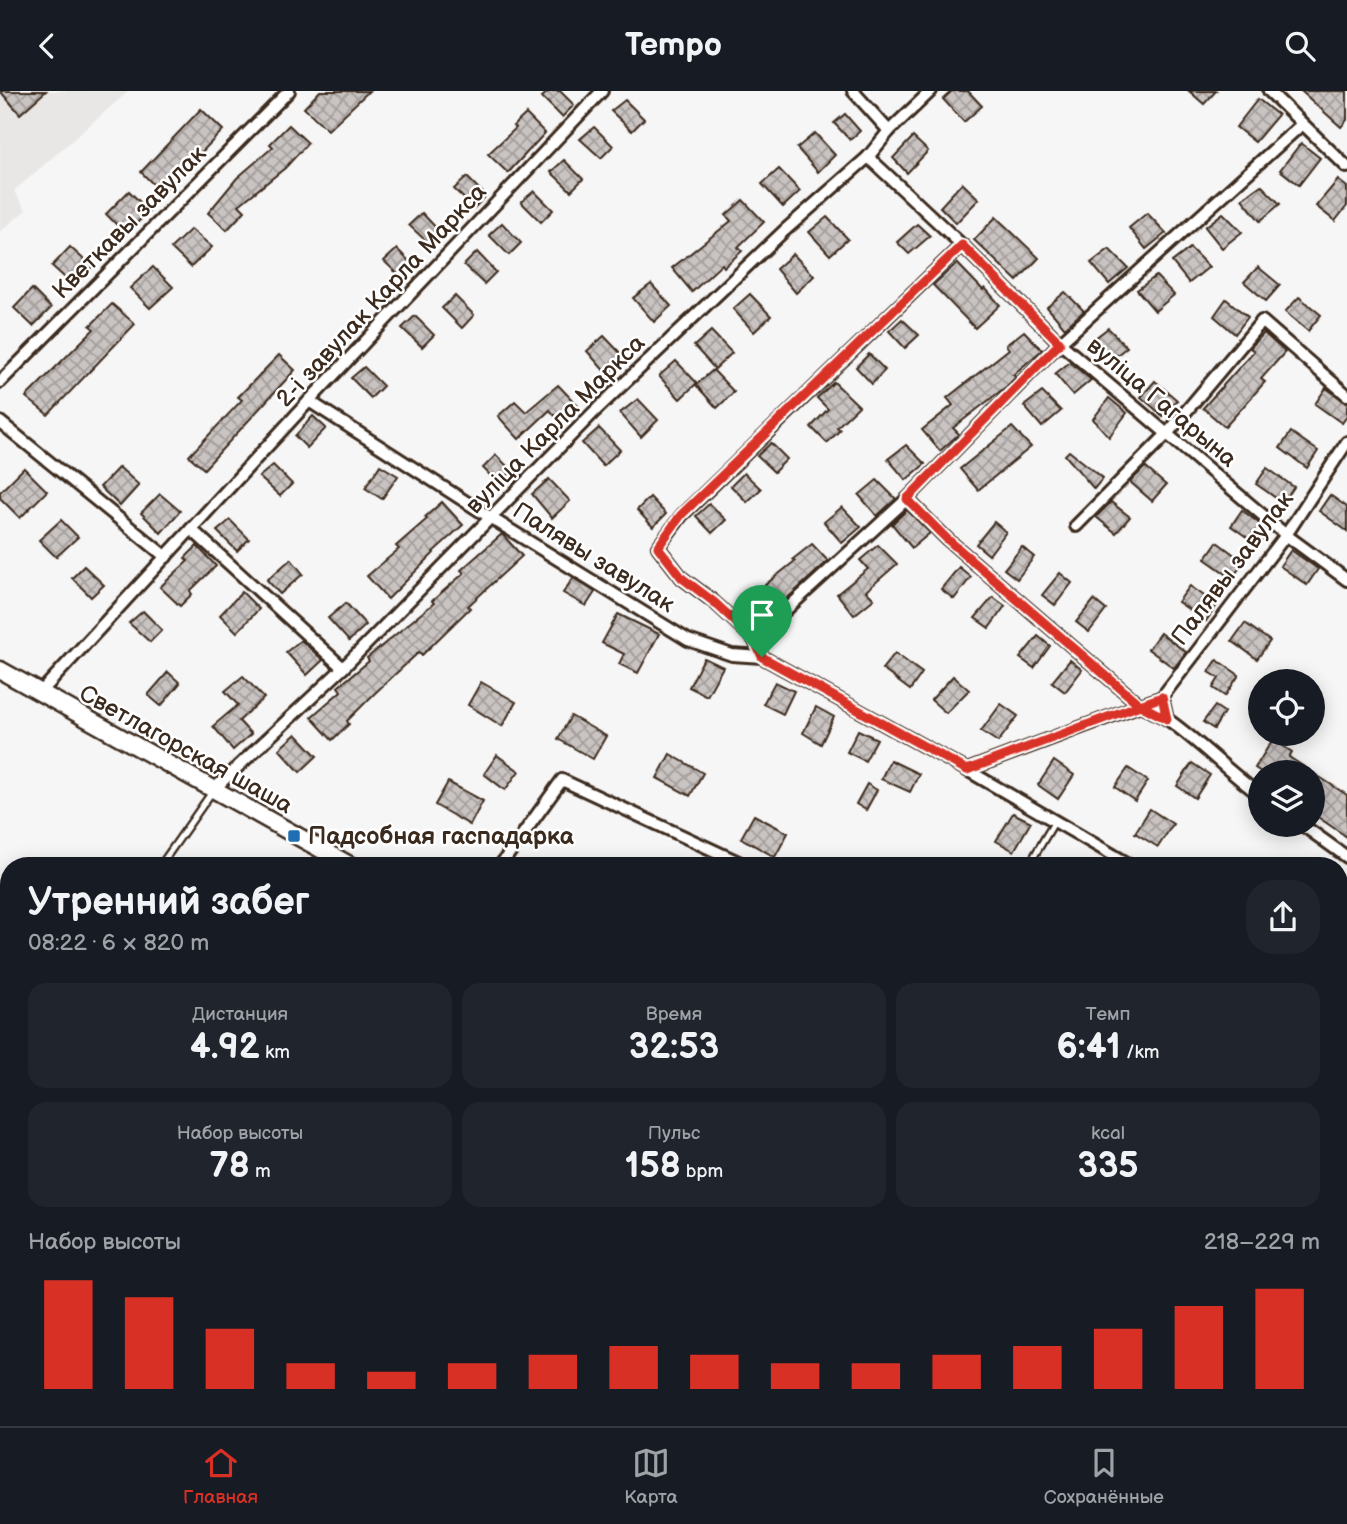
<!DOCTYPE html>
<html lang="ru">
<meta charset="utf-8">
<style>
:root{--surface:#171b24;--page:#20242c;--text:#f1f3f6;--muted:#9ea1a6;--line:#363941;--accent:#d93025}
body{margin:0;font-family:"Balsamiq Sans",sans-serif;background:var(--page);color:var(--text);height:100vh;display:flex;flex-direction:column;font-size:26px;white-space:nowrap}
*{box-sizing:border-box;margin:0}
p{font-size:23px;color:var(--muted)}
.icon{flex:none;width:38px;height:38px;fill:none;stroke:currentColor;stroke-width:2;stroke-linecap:round;stroke-linejoin:round}
.map{position:relative;flex:1;overflow:hidden}
.sheet{position:absolute;left:0px;top:766px;width:1348px;height:569px;display:flex;flex-direction:column;background:var(--surface);border-radius:28px 28px 0 0;box-shadow:0 4px 18px #0003}
.sheet>*{flex:none}
.tools{position:absolute;left:1248px;top:578px;display:grid;gap:14px}
.tools a{display:grid;place-items:center;width:77px;height:77px;border-radius:50%;background:var(--surface);box-shadow:0 4px 18px #0003;font-size:35px}
.pin{position:absolute;display:grid;place-items:center;width:60px;height:60px;color:#fff;margin:-72px -30px;border-radius:50% 50% 50% 0;rotate:-45deg;box-shadow:0 0 7px #0007}
.pin .icon{rotate:45deg}
.round{display:grid;place-items:center;flex:none;width:74px;height:74px;border-radius:28px;background:var(--page)}
.summary{display:flex;align-items:center;justify-content:space-between;height:119px;padding:0 28px}
h1{font-size:38px;font-weight:600;line-height:52px}
.metrics{display:grid;grid-template-columns:repeat(3,1fr);gap:10px;height:119px;padding:7px 28px}
.metrics div{display:grid;align-content:center;border-radius:18px;background:var(--page);text-align:center}
.metrics b{font-size:35px;font-weight:600}
.metrics small{font-size:19px;font-weight:400}
.metrics p{font-size:19px}
.chart{height:196px;padding:14px 28px}
.chart p{display:flex;justify-content:space-between}
.chart svg{width:100%;height:126px;margin-top:7px;stroke:var(--accent);stroke-width:6}
header{display:flex;justify-content:space-between;align-items:center;height:91px;padding:0 28px;background:var(--surface);font-size:32px;font-weight:600}
.tabs{display:flex;justify-content:space-around;align-items:center;height:98px;border-top:2px solid var(--line);background:var(--surface);font-size:19px;color:var(--muted)}
.tabs a{display:grid;justify-items:center;gap:4px}
.tabs .on{color:var(--accent)}
.map>svg:first-child{display:block}
.built{fill:#e9e7e6}
.water{fill:url(#water-waves);stroke:#847972;stroke-width:2}
.building{fill:url(#building-cross-hatch);stroke:#3b2a1e;stroke-width:2}
.lines{fill:none;stroke-linecap:round;stroke-linejoin:round}
.lane-casing{stroke:#3b2a1e;stroke-width:10}
.street-casing{stroke:#3b2a1e;stroke-width:16}
.secondary-casing{stroke:#3b2a1e;stroke-width:21}
.lane{stroke:#fff;stroke-width:5}
.street{stroke:#fff;stroke-width:10}
.secondary{stroke:#fff;stroke-width:16}
.route-casing{stroke:#fff;stroke-width:14}
.route{stroke:#d93025;stroke-width:9}
.poi-dot{fill:#1f6fb2;stroke:#fff;stroke-width:2.5}
.labels{text-anchor:middle;stroke-width:5;stroke-linejoin:round;paint-order:stroke}
.street-label{font-size:24px;fill:#3b2a1e;stroke:#fff}
.poi-label{font-size:24px;font-weight:bold;fill:#3b2a1e;stroke:#fff;text-anchor:start}
</style>
<header><svg class="icon" aria-label="back" viewBox="0 0 24 24"><path d="M15 5l-7 7 7 7"/></svg>Tempo<svg class="icon" aria-label="search" viewBox="0 0 24 24"><circle cx="10" cy="10" r="6"/><path d="M15 15l6 6"/></svg></header>
<div class="map">
<svg width="1347" height="1335" viewBox="0 0 1347 1335">
<defs>
<pattern id="water-waves" width="16" height="10" patternUnits="userSpaceOnUse" patternTransform="scale(1.75)"><rect width="16" height="10" fill="#b4aeaa"/><path d="M0 5q4-4 8 0t8 0" fill="none" stroke="#948e8a"/></pattern>
<pattern id="building-cross-hatch" width="8" height="8" patternUnits="userSpaceOnUse" patternTransform="scale(1.75)"><rect width="8" height="8" fill="#c9c3c1"/><path d="M0 0l8 8M0 8l8-8" fill="none" stroke="#a49f9c"/></pattern>
</defs>
<rect width="100%" height="100%" fill="#f7f6f6"/>
<filter id="ink" filterUnits="userSpaceOnUse"><feTurbulence type="fractalNoise" baseFrequency=".0143" numOctaves="2"/><feDisplacementMap in="SourceGraphic" scale="14" xChannelSelector="R" yChannelSelector="G"/><feConvolveMatrix kernelMatrix="1 2 1 2 8 2 1 2 1" color-interpolation-filters="sRGB"/></filter>
<g filter="url(#ink)">
<!-- built -->
<path class="built" d="M0,0H129L14,100L26,119L0,141Z"/>
<!-- water -->
<path class="water" d="M1339,811L1347,818V961L1339,957Z"/>
<!-- building -->
<g class="building">
<path d="M0,0H46L20,23Z"/>
<path d="M320,0H369L328,39L304,17Z"/>
<path d="M549,0H560L574,14L562,26L542,6Z"/>
<path d="M952,0H968L982,15L964,31L943,8Z"/>
<path d="M1189,0H1216L1204,13Z"/>
<path d="M1301,0H1347V29L1341,36Z"/>
<path d="M1258,8L1278,24L1255,51L1236,36Z"/>
<path d="M625,9L644,28L632,40L611,20Z"/>
<path d="M201,18L223,39L162,102L141,81Z"/>
<path d="M526,23L545,42L508,82L488,63L516,37L513,35Z"/>
<path d="M845,23L860,40L850,49L834,32Z"/>
<path d="M289,34L308,52L285,77L239,114L245,120L227,139L208,122L237,87L273,56L270,53Z"/>
<path d="M594,36L613,55L601,67L580,48Z"/>
<path d="M815,42L835,64L818,81L797,57Z"/>
<path d="M913,46L928,60L907,82L893,67Z"/>
<path d="M1301,52L1320,67L1299,94L1280,79Z"/>
<path d="M564,69L583,88L571,100L551,81Z"/>
<path d="M779,78L800,100L783,116L762,93Z"/>
<path d="M467,86L486,105L474,117L454,98Z"/>
<path d="M1338,89L1347,96V115L1335,130L1316,115Z"/>
<path d="M962,92L979,108L956,132L940,116Z"/>
<path d="M1261,94L1280,113L1260,130L1242,108Z"/>
<path d="M129,100L149,120L126,143L106,123Z"/>
<path d="M534,100L553,119L541,131L521,111Z"/>
<path d="M743,109L764,131L738,156L742,160L724,176L722,173L692,201L672,177L731,130L726,124Z"/>
<path d="M422,122L441,142L429,153L409,134Z"/>
<path d="M1147,122L1166,142L1146,158L1129,137Z"/>
<path d="M1223,122L1242,141L1222,157L1205,136Z"/>
<path d="M827,126L848,148L830,164L809,141Z"/>
<path d="M996,126L1039,167L1017,190L974,149Z"/>
<path d="M502,132L521,152L509,164L489,144Z"/>
<path d="M917,133L930,145L909,163L897,151Z"/>
<path d="M191,138L212,156L191,176L171,157Z"/>
<path d="M70,156L92,176L74,195L52,175Z"/>
<path d="M1190,157L1209,176L1189,192L1172,171Z"/>
<path d="M397,158L416,177L404,189L384,170Z"/>
<path d="M1109,158L1128,177L1109,193L1091,172Z"/>
<path d="M477,161L496,181L484,193L464,174Z"/>
<path d="M793,163L814,185L796,202L776,178Z"/>
<path d="M957,172L983,199L985,197L1000,214L975,237L933,194Z"/>
<path d="M153,176L173,196L150,217L130,197Z"/>
<path d="M1258,176L1280,194L1266,210L1244,191Z"/>
<path d="M1156,185L1174,204L1155,220L1137,199Z"/>
<path d="M651,193L671,215L654,231L633,207Z"/>
<path d="M32,198L51,217L33,235L14,217Z"/>
<path d="M1065,201L1084,220L1065,237L1047,216Z"/>
<path d="M750,203L771,225L754,241L733,218Z"/>
<path d="M455,205L474,224L462,237L442,217Z"/>
<path d="M1299,206L1321,224L1308,240L1285,221Z"/>
<path d="M1226,208L1248,226L1235,243L1214,225Z"/>
<path d="M112,213L135,233L48,324L26,306L94,238L90,235Z"/>
<path d="M415,225L434,244L422,256L402,237Z"/>
<path d="M902,228L919,244L905,257L889,240Z"/>
<path d="M1108,237L1127,256L1107,272L1090,251Z"/>
<path d="M711,240L732,262L715,278L694,255Z"/>
<path d="M1024,240L1042,259L1013,284L1016,286L1007,295L953,337L959,343L940,360L922,339L953,314L947,307L1009,258L1006,254Z"/>
<path d="M1264,242L1285,261L1261,288L1265,291L1225,336L1203,317L1254,260L1250,257Z"/>
<path d="M604,245L625,267L607,283L587,260Z"/>
<path d="M869,263L885,279L872,293L856,276Z"/>
<path d="M279,264L295,279L204,378L189,365L242,309L238,306Z"/>
<path d="M676,270L697,292L680,308L659,285Z"/>
<path d="M1070,271L1091,289L1073,304L1055,283Z"/>
<path d="M364,276L383,295L371,307L351,287Z"/>
<path d="M713,279L734,301L717,317L696,294Z"/>
<path d="M1155,290L1177,309L1163,325L1141,306Z"/>
<path d="M834,291L859,315L837,336L840,339L827,352L811,336L828,318L817,307Z"/>
<path d="M558,294L579,316L561,332L550,319L519,348L498,325L515,310L526,321Z"/>
<path d="M1326,297L1347,312V325L1342,332L1315,313Z"/>
<path d="M1042,301L1061,320L1042,336L1024,315Z"/>
<path d="M1109,307L1127,322L1109,346L1093,328Z"/>
<path d="M638,308L658,329L641,346L620,322Z"/>
<path d="M313,325L326,337L307,357L295,345Z"/>
<path d="M1012,336L1031,356L978,399L960,378Z"/>
<path d="M599,337L620,359L603,375L582,352Z"/>
<path d="M1291,341L1318,360L1307,377L1280,357Z"/>
<path d="M771,352L787,368L774,381L757,365Z"/>
<path d="M906,354L925,373L906,389L888,368Z"/>
<path d="M1069,360L1103,387L1094,398L1065,364Z"/>
<path d="M496,364L512,380L499,393L483,377Z"/>
<path d="M273,374L292,393L280,405L259,386Z"/>
<path d="M380,374L398,385L382,408L365,397Z"/>
<path d="M119,376L139,394L120,415L100,396Z"/>
<path d="M1145,376L1166,394L1152,410L1130,391Z"/>
<path d="M24,377L47,400L20,427L0,407V401Z"/>
<path d="M1267,377L1294,396L1283,412L1256,393Z"/>
<path d="M744,382L761,398L747,411L731,395Z"/>
<path d="M549,388L570,410L552,427L532,403Z"/>
<path d="M877,389L896,408L877,425L859,404Z"/>
<path d="M160,403L180,420L161,442L141,422Z"/>
<path d="M1330,404L1347,416V440L1319,420Z"/>
<path d="M650,406L666,423L653,436L637,419Z"/>
<path d="M442,411L463,434L433,461L434,462L388,508L367,485L399,458L396,455L427,428L425,426Z"/>
<path d="M1111,411L1130,426L1116,442L1096,426Z"/>
<path d="M709,413L726,429L712,442L696,425Z"/>
<path d="M842,416L861,436L842,452L824,431Z"/>
<path d="M907,419L930,442L912,457L892,433Z"/>
<path d="M1242,419L1269,440L1258,454L1231,435Z"/>
<path d="M61,429L78,446L56,466L39,449Z"/>
<path d="M230,429L249,448L237,460L217,440Z"/>
<path d="M994,431L1006,441L989,464L976,453Z"/>
<path d="M502,443L522,465L468,515L470,517L422,564L419,561L375,602L347,630L349,633L332,649L311,626L341,600L338,596L369,570L367,567L434,512L432,510L464,482L461,479Z"/>
<path d="M1217,451L1244,471L1232,487L1205,468Z"/>
<path d="M812,453L828,470L781,513L765,494L795,470L793,468Z"/>
<path d="M878,454L897,473L866,500L874,508L854,524L837,503L868,478L860,469Z"/>
<path d="M197,455L216,475L190,500L192,503L180,515L160,496L188,470L185,467Z"/>
<path d="M1022,456L1034,466L1017,488L1004,478Z"/>
<path d="M1291,459L1318,478L1307,494L1280,475Z"/>
<path d="M291,468L303,483L280,503L267,489Z"/>
<path d="M84,475L104,494L91,506L72,487Z"/>
<path d="M959,476L971,486L954,508L941,498Z"/>
<path d="M1060,482L1072,492L1055,514L1042,504Z"/>
<path d="M573,487L595,501L586,515L563,502Z"/>
<path d="M1190,495L1217,514L1206,530L1178,511Z"/>
<path d="M242,501L259,518L237,541L220,524Z"/>
<path d="M993,506L1005,515L989,537L975,527Z"/>
<path d="M1094,509L1106,519L1089,541L1076,531Z"/>
<path d="M346,512L366,534L349,550L328,527Z"/>
<path d="M143,520L162,539L150,551L129,532Z"/>
<path d="M618,523L659,543L638,582L619,573L624,563L602,552Z"/>
<path d="M1245,532L1270,550L1257,568L1232,550Z"/>
<path d="M1160,542L1186,561L1174,577L1148,558Z"/>
<path d="M1038,545L1050,555L1034,577L1020,567Z"/>
<path d="M301,549L323,569L307,584L286,561Z"/>
<path d="M895,562L922,582L910,599L882,578Z"/>
<path d="M704,567L723,576L707,605L689,596Z"/>
<path d="M1070,569L1082,579L1065,601L1052,591Z"/>
<path d="M1217,569L1239,584L1225,605L1213,597L1219,587L1209,581Z"/>
<path d="M168,581L180,592L161,615L148,604Z"/>
<path d="M243,585L264,607L239,630L251,643L233,659L213,635L238,614L225,600Z"/>
<path d="M953,585L969,599L946,622L931,609Z"/>
<path d="M481,591L516,611L502,635L468,614Z"/>
<path d="M775,591L794,600L783,623L763,613Z"/>
<path d="M1001,613L1018,625L998,651L981,640Z"/>
<path d="M1215,615L1224,621L1214,638L1203,631Z"/>
<path d="M816,616L834,626L821,653L803,642Z"/>
<path d="M571,625L606,645L593,668L558,648Z"/>
<path d="M858,639L877,648L865,670L847,661Z"/>
<path d="M296,643L317,665L300,681L279,658Z"/>
<path d="M1273,648L1292,661L1289,666L1312,681H1261L1255,677Z"/>
<path d="M670,663L703,682L690,705L657,687Z"/>
<path d="M497,664L519,680L505,699L484,683Z"/>
<path d="M890,669L919,683L910,701L881,688Z"/>
<path d="M1054,670L1074,684L1058,708L1038,694Z"/>
<path d="M1192,672L1210,684L1195,707L1177,695Z"/>
<path d="M1128,677L1148,690L1135,710L1115,696Z"/>
<path d="M1312,681L1347,704V746L1312,722Z"/>
<path d="M448,691L483,710L470,734L435,714Z"/>
<path d="M867,693L877,699L866,719L856,713Z"/>
<path d="M1150,718L1173,733L1158,756L1135,742Z"/>
<path d="M1013,722L1031,731L1014,760L996,750Z"/>
<path d="M754,724L788,742L775,766L741,747Z"/>
</g>
<g class="lines">
<!-- lane casing -->
<g class="lane-casing">
<g id="lane">
<path d="M160,775L212,701"/>
<path d="M1035,775L1033,767L1055,730"/>
<path d="M0,1004L9,991"/>
</g>
</g>
<!-- street casing -->
<g class="street-casing">
<g id="street">
<path d="M853,0L889,40"/>
<path d="M1269,0L1347,76"/>
<path d="M868,66L962,154L1060,252L1286,444L1347,489"/>
<path d="M962,154L682,424L658,456L682,487L714,511L754,548L907,408L1060,252L1302,33"/>
<path d="M0,291L289,0"/>
<path d="M309,310L491,427L688,549L732,564L762,566"/>
<path d="M0,331L166,466"/>
<path d="M907,408L947,448L1140,614L1167,628"/>
<path d="M1076,435L1167,343L1262,230L1347,304"/>
<path d="M191,438L343,577"/>
<path d="M754,548L762,566L967,679L1132,775"/>
<path d="M40,602L309,310L602,0"/>
<path d="M1162,606L1167,628C1200,651 1227,680 1260,704"/>
<path d="M967,679L1162,606L1286,444L1347,351"/>
<path d="M213,699L343,577L594,321L784,140L868,66L889,40L931,0"/>
<path d="M1301,733L1347,766"/>
<path d="M500,775L562,689L747,775"/>
<path d="M1339,1283L1347,1288"/>
</g>
</g>
<!-- secondary casing -->
<g class="secondary-casing">
<g id="secondary">
<path d="M0,579L351,775"/>
<path d="M1297,1326L1312,1335"/>
</g>
</g>
<!-- lane -->
<use href="#lane" class="lane"/>
<!-- street -->
<use href="#street" class="street"/>
<!-- secondary -->
<use href="#secondary" class="secondary"/>
</g>
</g>
<g class="lines" filter="url(#ink)">
<!-- route casing -->
<g class="route-casing">
<path id="route" d="M762,566L967,679L1140,614L1167,628L1162,606L1140,614L947,448L907,408L1060,252L962,154L681,424L658,456L682,487L714,511L754,548L762,566"/>
</g>
<!-- route -->
<use href="#route" class="route"/>
</g>
<!-- markers -->
<rect class="poi-dot" x="287" y="738" width="14" height="14" rx="3.5"/>
<g class="labels">
<!-- street labels -->
<g class="street-label">
<text transform="translate(129 131) rotate(-45)" y="8">Кветкавы завулак</text>
<text transform="translate(381 204) rotate(-47)" y="8">2-і завулак Карла Маркса</text>
<text transform="translate(1162 311) rotate(40)" y="8">вуліца Гагарына</text>
<text transform="translate(555 333) rotate(-45)" y="8">вуліца Карла Маркса</text>
<text transform="translate(594 466) rotate(32)" y="8">Палявы завулак</text>
<text transform="translate(1232 477) rotate(-53)" y="8">Палявы завулак</text>
<text transform="translate(186 658) rotate(29)" y="8">Светлагорская шаша</text>
</g>
<!-- poi labels -->
<g class="poi-label">
<text x="308" y="753">Падсобная гаспадарка</text>
</g>
</g>
</svg>
<div class="tools">
<a><svg class="icon" aria-label="locate" viewBox="0 0 24 24"><circle cx="12" cy="12" r="6"/><path d="M12 2v4M12 18v4M2 12h4M18 12h4"/></svg></a>
<a><svg class="icon" aria-label="layers" viewBox="0 0 24 24"><path d="M12 4l9 5-9 5-9-5zM3 14l9 5 9-5"/></svg></a>
</div>
<div class="pin" style="left:762px;top:566px;background:#1e9e55"><svg class="icon" aria-label="arrive" viewBox="0 0 24 24"><path d="M6 21V4h12l-3 4 3 4H6"/></svg></div>
<section class="sheet">
<div class="summary"><div><h1>Утренний забег</h1><p>08:22 · 6 × 820 m</p></div><a class="round"><svg class="icon" aria-label="share" viewBox="0 0 24 24"><path d="M12 15V3M7 8l5-5 5 5M5 13v7h14v-7"/></svg></a></div>
<div class="metrics">
<div><p>Дистанция</p><b>4.92<small> km</small></b></div>
<div><p>Время</p><b>32:53</b></div>
<div><p>Темп</p><b>6:41<small> /km</small></b></div>
</div>
<div class="metrics">
<div><p>Набор высоты</p><b>78<small> m</small></b></div>
<div><p>Пульс</p><b>158<small> bpm</small></b></div>
<div><p>kcal</p><b>335</b></div>
</div>
<div class="chart"><p><span>Набор высоты</span>218–229 m</p>
<svg viewBox="0 0 160 44" preserveAspectRatio="none"><path d="M5 44V6M15 44V12M25 44V23M35 44V35M45 44V38M55 44V35M65 44V32M75 44V29M85 44V32M95 44V35M105 44V35M115 44V32M125 44V29M135 44V23M145 44V15M155 44V9"/></svg>
</div>
</section>
</div>
<nav class="tabs">
<a class="on"><svg class="icon" aria-label="home" viewBox="0 0 24 24"><path d="M3 11l9-7 9 7M6 9v11h12V9"/></svg>Главная</a>
<a><svg class="icon" aria-label="map" viewBox="0 0 24 24"><path d="M3 6l6-2 6 2 6-2v14l-6 2-6-2-6 2zM9 4v14M15 6v14"/></svg>Карта</a>
<a><svg class="icon" aria-label="saved" viewBox="0 0 24 24"><path d="M7 4h10v16l-5-4-5 4z"/></svg>Сохранённые</a>
</nav>
